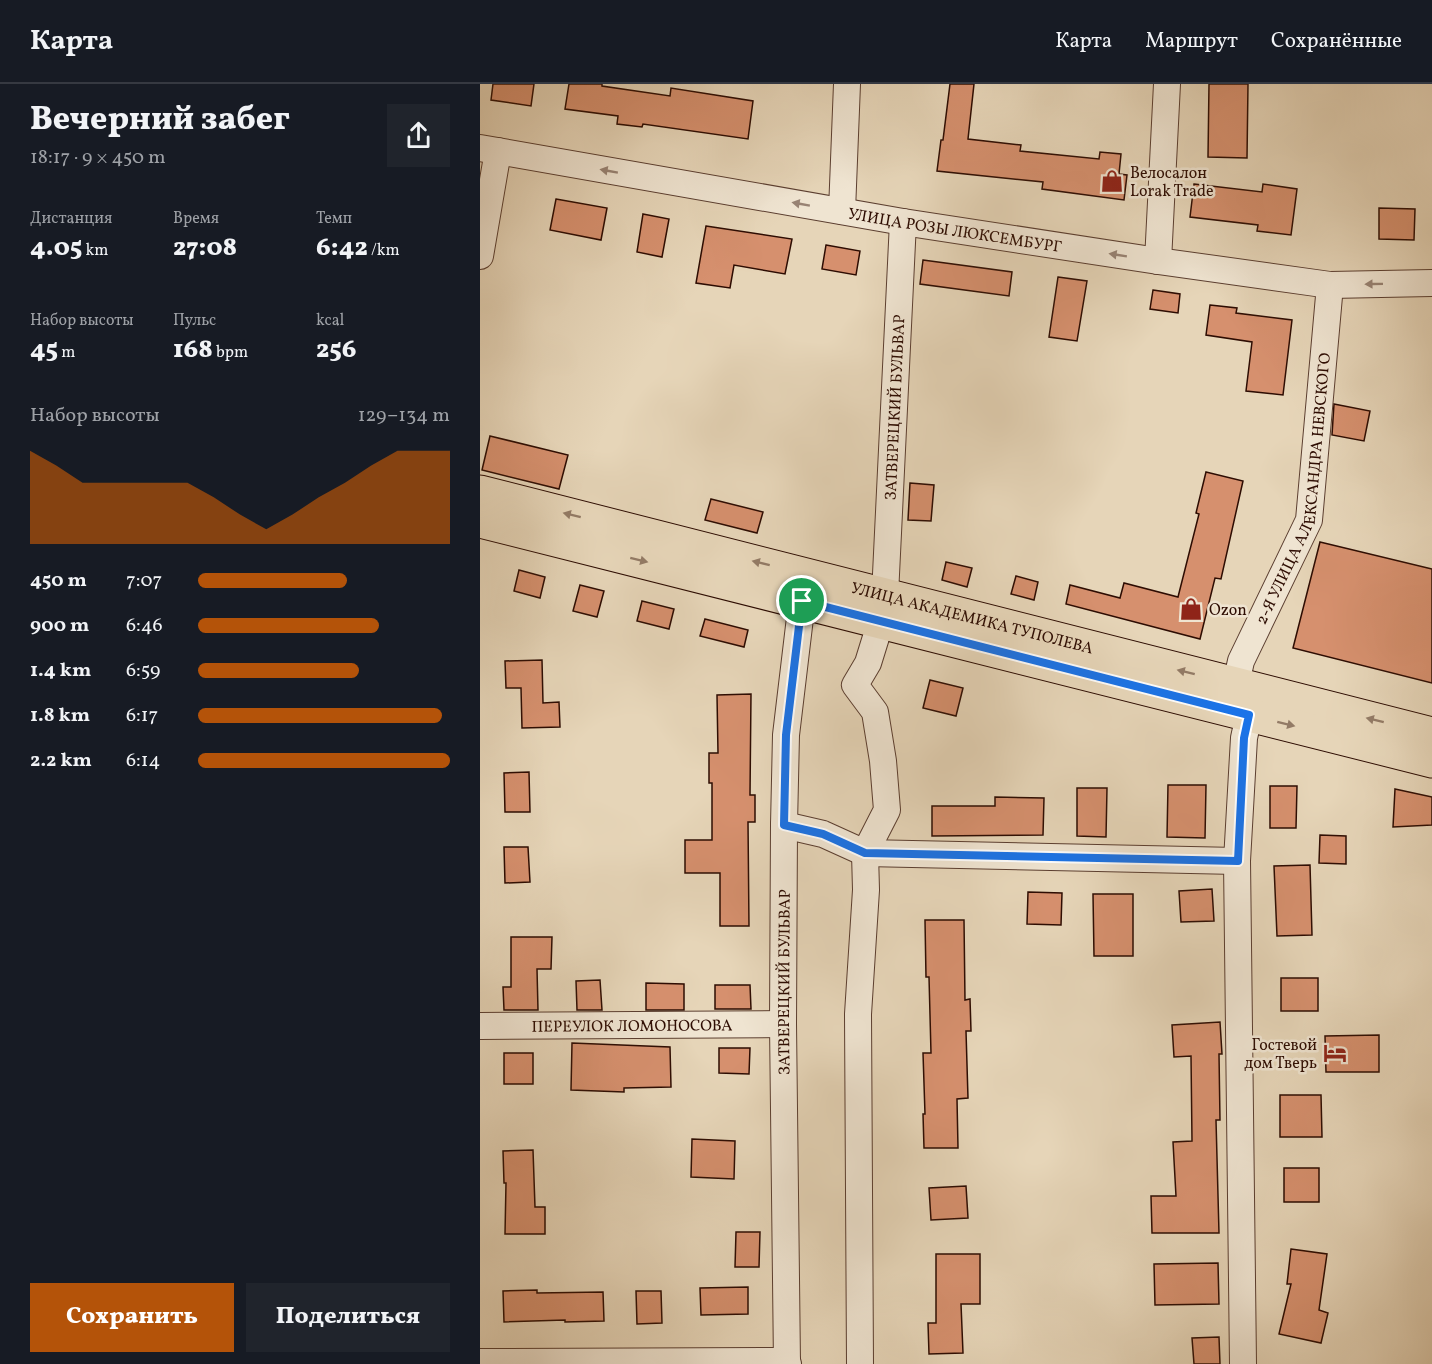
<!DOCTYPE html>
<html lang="ru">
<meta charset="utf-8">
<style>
:root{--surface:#171b24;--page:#20242c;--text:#f1f3f6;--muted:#9ea1a6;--line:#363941;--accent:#b45309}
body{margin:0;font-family:Vollkorn,serif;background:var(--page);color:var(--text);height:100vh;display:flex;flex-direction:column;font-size:22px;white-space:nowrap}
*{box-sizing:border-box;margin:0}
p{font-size:20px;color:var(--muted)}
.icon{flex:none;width:33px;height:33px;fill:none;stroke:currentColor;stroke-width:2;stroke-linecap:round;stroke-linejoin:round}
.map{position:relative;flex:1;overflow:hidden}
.drawer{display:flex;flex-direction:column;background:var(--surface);width:480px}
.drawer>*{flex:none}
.pin{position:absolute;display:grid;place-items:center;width:51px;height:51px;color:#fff;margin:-26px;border:3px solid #fff;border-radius:50%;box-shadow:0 2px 6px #0007}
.round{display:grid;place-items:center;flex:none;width:63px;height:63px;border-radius:0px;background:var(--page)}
.headline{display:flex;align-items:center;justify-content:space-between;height:102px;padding:0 30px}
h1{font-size:33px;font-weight:800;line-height:45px}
.metrics{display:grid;grid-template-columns:repeat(3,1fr);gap:9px;height:102px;padding:6px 30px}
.metrics div{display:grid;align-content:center}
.metrics b{font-size:26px;font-weight:800}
.metrics small{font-size:16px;font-weight:400}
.metrics p{font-size:16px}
.chart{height:168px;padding:12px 30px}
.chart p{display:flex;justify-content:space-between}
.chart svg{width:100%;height:108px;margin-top:6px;fill:var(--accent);opacity:.7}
.action{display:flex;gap:12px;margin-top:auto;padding:12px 30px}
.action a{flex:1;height:69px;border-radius:0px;background:var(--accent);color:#fff;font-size:24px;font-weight:800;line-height:69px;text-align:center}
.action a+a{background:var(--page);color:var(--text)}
ul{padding:0 30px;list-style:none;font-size:20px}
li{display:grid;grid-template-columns:96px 72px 1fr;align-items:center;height:45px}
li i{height:15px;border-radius:8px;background:var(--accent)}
header{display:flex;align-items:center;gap:36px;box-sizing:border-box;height:84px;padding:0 30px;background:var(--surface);border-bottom:2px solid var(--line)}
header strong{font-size:28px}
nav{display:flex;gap:33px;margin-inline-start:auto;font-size:21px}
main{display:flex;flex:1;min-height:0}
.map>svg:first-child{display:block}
.building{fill:#d6906e;stroke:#2d0c02;stroke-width:1.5}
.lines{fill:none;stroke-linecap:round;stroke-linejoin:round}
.minor-casing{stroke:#5b3e30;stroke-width:28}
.major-casing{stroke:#2d0c02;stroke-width:35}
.minor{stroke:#efe4d1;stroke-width:26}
.major{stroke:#e6d5b8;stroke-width:33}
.oneway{fill:#988374}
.oneway2{fill:#937b66}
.route-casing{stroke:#fff;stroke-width:12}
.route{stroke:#1a73e8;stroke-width:8}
.labels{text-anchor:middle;stroke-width:5;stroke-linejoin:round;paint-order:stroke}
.poi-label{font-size:16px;fill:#2d0c02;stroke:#efe4d1;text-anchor:start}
.street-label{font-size:16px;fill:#2d0c02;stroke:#efe4d1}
</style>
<header>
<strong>Карта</strong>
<nav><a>Карта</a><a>Маршрут</a><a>Сохранённые</a></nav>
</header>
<main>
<section class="drawer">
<div class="headline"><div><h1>Вечерний забег</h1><p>18:17 · 9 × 450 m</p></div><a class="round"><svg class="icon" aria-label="share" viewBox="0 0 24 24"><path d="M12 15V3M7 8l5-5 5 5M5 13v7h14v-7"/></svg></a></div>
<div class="metrics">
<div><p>Дистанция</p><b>4.05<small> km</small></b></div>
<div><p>Время</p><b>27:08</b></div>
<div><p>Темп</p><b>6:42<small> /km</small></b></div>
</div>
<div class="metrics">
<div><p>Набор высоты</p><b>45<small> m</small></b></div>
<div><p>Пульс</p><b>168<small> bpm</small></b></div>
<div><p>kcal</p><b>256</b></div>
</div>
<div class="chart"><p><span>Набор высоты</span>129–134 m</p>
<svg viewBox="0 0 160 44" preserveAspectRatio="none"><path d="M0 44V6L10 12L20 19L30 19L40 19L50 19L60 19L70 25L80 32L90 38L100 32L110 25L120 19L130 12L140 6L150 6L160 6V44z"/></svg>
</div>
<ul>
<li><b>450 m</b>7:07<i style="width:59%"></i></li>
<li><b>900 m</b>6:46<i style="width:72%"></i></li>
<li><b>1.4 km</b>6:59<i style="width:64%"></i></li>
<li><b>1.8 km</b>6:17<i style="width:97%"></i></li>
<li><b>2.2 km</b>6:14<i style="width:100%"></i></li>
</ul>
<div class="action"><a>Сохранить</a><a>Поделиться</a></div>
</section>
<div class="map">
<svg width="952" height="1280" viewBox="0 0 952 1280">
<rect width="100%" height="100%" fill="#e6d5b8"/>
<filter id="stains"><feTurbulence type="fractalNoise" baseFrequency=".00333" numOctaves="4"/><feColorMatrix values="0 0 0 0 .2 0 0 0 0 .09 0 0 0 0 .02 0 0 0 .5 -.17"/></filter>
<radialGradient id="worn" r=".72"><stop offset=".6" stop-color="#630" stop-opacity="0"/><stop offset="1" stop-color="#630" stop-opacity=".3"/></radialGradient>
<!-- building -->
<g class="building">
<path d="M13,0H54L51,22L11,16Z"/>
<path d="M89,0H122V2L190,12L191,4L273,17L268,55L163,40L162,43L137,40L138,32L85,25Z"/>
<path d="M470,0H494L488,55L541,61L540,67L619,75L620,68L641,70L639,90L647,91L644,116L562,105L563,98L457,87L461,56H463Z"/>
<path d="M729,0H768L767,74L728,73Z"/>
<path d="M714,100L782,108L783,100L817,105L811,151L777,147L778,141L710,133Z"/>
<path d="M76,115L127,124L121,156L70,146Z"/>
<path d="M899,124L935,125L934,156L899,155Z"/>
<path d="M163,130L189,135L182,173L157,168Z"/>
<path d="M226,142L312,155L305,190L254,181L250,204L216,199Z"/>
<path d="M346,161L380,167L376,191L342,185Z"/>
<path d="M443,176L532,188L529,212L440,200Z"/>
<path d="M578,193L607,197L597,257L569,253Z"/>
<path d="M673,206L700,210L698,229L670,225Z"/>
<path d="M730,221L757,224L756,229L812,236L803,311L766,307L772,258L726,251Z"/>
<path d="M854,320L890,327L884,357L852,351Z"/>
<path d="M10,352L88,371L79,405L2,386Z"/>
<path d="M726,388L763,397L741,495L735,494L720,555L586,520L590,501L640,514L644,499L698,513L719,430L716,429Z"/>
<path d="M430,399L454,401L451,437L428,436Z"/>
<path d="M231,415L283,428L277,449L225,436Z"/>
<path d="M840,458L952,485V599L813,564Z"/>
<path d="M466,478L492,484L487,503L462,496Z"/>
<path d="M39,486L65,493L60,514L34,507Z"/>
<path d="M536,492L558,498L554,516L531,510Z"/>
<path d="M100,501L124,507L117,533L93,527Z"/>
<path d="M162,517L194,525L189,545L157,537Z"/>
<path d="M225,535L268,546L264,563L220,552Z"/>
<path d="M62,576L63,619L79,618L80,643L42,644L41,604H26L25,577Z"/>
<path d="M450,596L483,604L476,632L443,624Z"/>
<path d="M271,610L270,711H275V738H268L269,842H240V789H205V756H232V699H229V669H238L237,611Z"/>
<path d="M49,688L50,728H25L24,689Z"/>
<path d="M688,701H726L725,754L687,753Z"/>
<path d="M790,702H817L816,744H790Z"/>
<path d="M597,704H627L626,753L597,752Z"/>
<path d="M915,705L952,713V741L913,743Z"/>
<path d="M515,713L564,714L563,751L452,752V722H515Z"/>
<path d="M840,751L866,752V780L839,779Z"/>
<path d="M24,763H48L50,798L25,799Z"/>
<path d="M830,781L832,851L797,852L794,782Z"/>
<path d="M732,805L734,837L701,838L699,807Z"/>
<path d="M548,808L582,809L581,841L547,840Z"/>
<path d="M613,810H653V872H614Z"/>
<path d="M445,836H484L485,916L490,915L491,947H486L488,1014L477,1015L478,1064H444L443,1030H445L443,969H451L449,893H446Z"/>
<path d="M31,853H72L71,885H57L58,926H24L23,903H31Z"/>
<rect x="801" y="894" width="37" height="33"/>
<path d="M120,896L122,926H97L96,897Z"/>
<path d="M166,899L204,900V926H166Z"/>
<path d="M235,901H270L271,925H235Z"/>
<path d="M740,938L742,970H739L740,1036H736L739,1149H672L671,1112H696L693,1058L712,1057L711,972L694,973L692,941Z"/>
<path d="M899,951V988H846L845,952Z"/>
<path d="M92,959L190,963L191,1003L144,1004V1008L91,1006Z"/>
<path d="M239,964H270L269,990L239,989Z"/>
<rect x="24" y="969" width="29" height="31"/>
<path d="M800,1011H841L842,1053H800Z"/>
<path d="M212,1055L255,1057L254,1095L211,1093Z"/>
<path d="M53,1066L55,1123H65V1150H25L26,1099H24L23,1067Z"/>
<rect x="804" y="1084" width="35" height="34"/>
<path d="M486,1102L488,1134L451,1136L449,1104Z"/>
<path d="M256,1148H280L279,1183H255Z"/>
<path d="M811,1165L847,1170L839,1226L848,1229L841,1259L799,1250L811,1200H807Z"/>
<path d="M456,1170H500V1220H481L483,1269L449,1270L448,1239H456Z"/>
<path d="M738,1179L739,1220L675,1221L674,1180Z"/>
<path d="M268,1203V1230L221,1231L220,1204Z"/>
<path d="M57,1206V1209L123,1208L124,1237L85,1238V1236L24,1238L23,1207Z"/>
<path d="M156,1207H181L182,1239L157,1240Z"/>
<path d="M739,1253L740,1280H714L712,1254Z"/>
</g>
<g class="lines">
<!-- minor casing -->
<g class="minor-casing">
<g id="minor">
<path id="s1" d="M0,64L423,138L678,177L850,201L952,199"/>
<path d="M362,127L367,0"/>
<path d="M0,172L18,67"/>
<path d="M678,177L687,0"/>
<path id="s2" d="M405,511L423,138"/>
<path id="s3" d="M756,600L761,577L829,436L850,201"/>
<path d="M304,741L343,750L385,769L757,777"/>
<path id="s4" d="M0,942L303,940"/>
<path d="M0,1278L307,1277L308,1280"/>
<path id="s5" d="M307,1280L303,940L304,741L306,651L322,517"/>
<path d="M380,1280L378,930L386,806L385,769L407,726L403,677L395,628L375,601L388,579L401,537"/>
<path d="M763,1280L757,777L764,654L769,631"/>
</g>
</g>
<!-- major casing -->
<g class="major-casing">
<g id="major">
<path id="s6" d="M0,408L952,650"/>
<path d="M0,437L952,677"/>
</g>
</g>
<!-- minor -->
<use href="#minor" class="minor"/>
<!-- major -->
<use href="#major" class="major"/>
</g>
<!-- one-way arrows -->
<defs><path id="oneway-solid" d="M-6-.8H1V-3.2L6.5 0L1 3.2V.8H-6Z" transform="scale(1.5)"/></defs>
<g class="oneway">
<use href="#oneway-solid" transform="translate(129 87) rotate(-170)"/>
<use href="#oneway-solid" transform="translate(321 120) rotate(-170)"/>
<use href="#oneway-solid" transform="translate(638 171) rotate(-171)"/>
<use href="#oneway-solid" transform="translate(894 200) rotate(179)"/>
</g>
<g class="oneway2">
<use href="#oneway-solid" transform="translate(92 431) rotate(-166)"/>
<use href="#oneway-solid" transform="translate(159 476) rotate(14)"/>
<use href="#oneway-solid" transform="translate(281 479) rotate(-166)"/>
<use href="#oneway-solid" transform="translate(706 588) rotate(-166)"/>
<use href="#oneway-solid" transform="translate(895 636) rotate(-166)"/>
<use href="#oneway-solid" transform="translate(806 640) rotate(14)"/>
</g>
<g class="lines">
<!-- route casing -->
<g class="route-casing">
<path id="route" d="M322,517L769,631L764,654L758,777L385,769L343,750L304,741L306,651Z"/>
</g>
<!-- route -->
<use href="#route" class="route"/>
</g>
<!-- icons -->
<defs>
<g id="shop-bare" transform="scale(1.8)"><path d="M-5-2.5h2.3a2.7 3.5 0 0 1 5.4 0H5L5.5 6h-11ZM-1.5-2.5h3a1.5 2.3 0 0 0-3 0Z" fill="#8f2418" stroke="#efe4d1" stroke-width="2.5" paint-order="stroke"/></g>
<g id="hotel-bare" transform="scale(1.8)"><path d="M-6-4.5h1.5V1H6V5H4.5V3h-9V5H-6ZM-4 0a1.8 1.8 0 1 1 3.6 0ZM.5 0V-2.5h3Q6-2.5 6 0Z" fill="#8f2418" stroke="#efe4d1" stroke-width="2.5" paint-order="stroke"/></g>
</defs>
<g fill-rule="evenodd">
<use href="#shop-bare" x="632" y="97"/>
<use href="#shop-bare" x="711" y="525"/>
<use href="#hotel-bare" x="855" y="969"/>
</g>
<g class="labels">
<!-- poi labels -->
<g class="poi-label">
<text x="650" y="94">Велосалон<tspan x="650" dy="18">Lorak Trade</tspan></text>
<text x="729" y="531">Ozon</text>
<text x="837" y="966" text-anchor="end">Гостевой<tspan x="837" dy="18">дом Тверь</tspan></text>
</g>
<!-- street labels -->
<g class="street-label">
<text dy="6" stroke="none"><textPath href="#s1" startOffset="482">УЛИЦА РОЗЫ ЛЮКСЕМБУРГ</textPath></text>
<text dy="6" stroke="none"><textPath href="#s2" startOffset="188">ЗАТВЕРЕЦКИЙ БУЛЬВАР</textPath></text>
<text dy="6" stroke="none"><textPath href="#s3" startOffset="207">2-Я УЛИЦА АЛЕКСАНДРА НЕВСКОГО</textPath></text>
<text dy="6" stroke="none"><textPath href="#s6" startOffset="508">УЛИЦА АКАДЕМИКА ТУПОЛЕВА</textPath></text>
<text dy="6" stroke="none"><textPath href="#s5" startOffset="382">ЗАТВЕРЕЦКИЙ БУЛЬВАР</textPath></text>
<text dy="6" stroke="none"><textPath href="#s4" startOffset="152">ПЕРЕУЛОК ЛОМОНОСОВА</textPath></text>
</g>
</g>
<rect width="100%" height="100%" filter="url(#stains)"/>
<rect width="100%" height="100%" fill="url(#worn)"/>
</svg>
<div class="pin" style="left:322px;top:517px;background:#1e9e55"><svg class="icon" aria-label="arrive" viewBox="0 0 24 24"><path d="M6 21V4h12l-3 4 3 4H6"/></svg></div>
</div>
</main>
